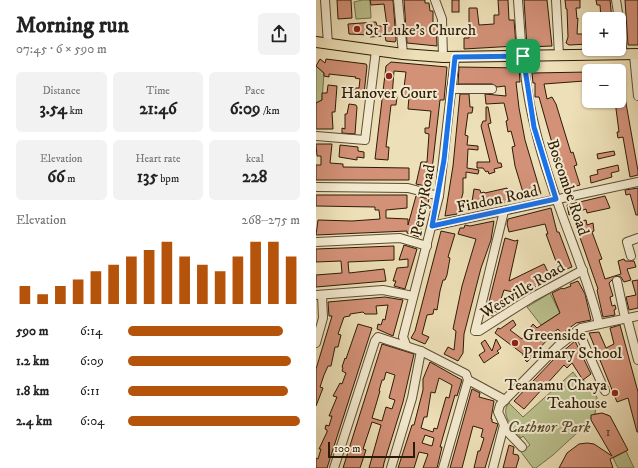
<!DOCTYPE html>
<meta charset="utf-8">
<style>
:root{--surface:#fff;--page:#f2f2f2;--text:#222;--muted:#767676;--accent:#b45309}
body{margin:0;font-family:"IM FELL DW Pica",serif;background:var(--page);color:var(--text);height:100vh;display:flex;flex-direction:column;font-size:15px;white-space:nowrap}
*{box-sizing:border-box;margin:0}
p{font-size:13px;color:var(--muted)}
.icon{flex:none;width:22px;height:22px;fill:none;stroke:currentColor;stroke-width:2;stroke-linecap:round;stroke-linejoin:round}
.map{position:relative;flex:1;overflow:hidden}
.sheet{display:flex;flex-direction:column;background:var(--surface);width:316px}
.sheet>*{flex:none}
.tools{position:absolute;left:266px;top:12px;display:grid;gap:8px}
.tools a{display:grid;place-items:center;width:44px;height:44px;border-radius:6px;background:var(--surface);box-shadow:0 1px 3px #0004;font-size:20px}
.scale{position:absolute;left:12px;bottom:10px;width:87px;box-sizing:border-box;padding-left:4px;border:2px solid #2c1c06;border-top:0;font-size:11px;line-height:14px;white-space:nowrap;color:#2c1c06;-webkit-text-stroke:3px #f3ead0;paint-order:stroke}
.pin{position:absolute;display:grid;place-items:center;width:34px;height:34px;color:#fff;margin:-17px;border-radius:8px;box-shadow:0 2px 6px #0006}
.round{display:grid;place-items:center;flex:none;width:42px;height:42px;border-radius:6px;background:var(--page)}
.head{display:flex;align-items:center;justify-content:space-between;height:68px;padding:0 16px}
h1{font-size:22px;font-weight:700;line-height:30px}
.metrics{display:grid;grid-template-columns:repeat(3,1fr);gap:6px;height:68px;padding:4px 16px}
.metrics div{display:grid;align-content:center;border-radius:6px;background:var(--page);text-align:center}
.metrics b{font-size:17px;font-weight:700}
.metrics small{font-size:11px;font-weight:400}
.metrics p{font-size:11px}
.chart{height:112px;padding:8px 16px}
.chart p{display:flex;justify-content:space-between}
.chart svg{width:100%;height:72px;margin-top:4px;stroke:var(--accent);stroke-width:6}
ul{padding:0 16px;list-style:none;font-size:13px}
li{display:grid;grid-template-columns:64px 48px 1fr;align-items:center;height:30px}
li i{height:10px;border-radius:5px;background:var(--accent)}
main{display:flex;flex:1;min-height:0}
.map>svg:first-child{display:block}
.green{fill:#bac18d;stroke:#736e4a}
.building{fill:#d39178;stroke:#2c1c06;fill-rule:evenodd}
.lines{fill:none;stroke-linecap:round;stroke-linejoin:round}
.minor-casing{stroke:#5c4d32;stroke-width:10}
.major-casing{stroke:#2c1c06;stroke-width:12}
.minor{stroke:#f3ead0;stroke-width:8}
.major{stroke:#eddfb7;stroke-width:10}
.route-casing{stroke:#fff;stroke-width:8}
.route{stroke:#1a73e8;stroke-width:5}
.poi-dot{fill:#8f2418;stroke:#f3ead0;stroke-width:1.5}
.labels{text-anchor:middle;stroke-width:4;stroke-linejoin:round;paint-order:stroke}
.number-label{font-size:14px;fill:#563922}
.poi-label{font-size:16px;fill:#2c1c06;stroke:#f3ead0;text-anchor:start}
.street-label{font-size:16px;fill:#2c1c06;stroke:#f3ead0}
.park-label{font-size:16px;font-style:italic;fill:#574e2e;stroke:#f3ead0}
</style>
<main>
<section class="sheet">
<div class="head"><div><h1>Morning run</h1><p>07:45 · 6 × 590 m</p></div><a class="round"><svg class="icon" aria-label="share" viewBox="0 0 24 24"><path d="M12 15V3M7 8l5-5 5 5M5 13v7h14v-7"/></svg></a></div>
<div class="metrics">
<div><p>Distance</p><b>3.54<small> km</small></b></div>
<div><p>Time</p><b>21:46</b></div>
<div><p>Pace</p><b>6:09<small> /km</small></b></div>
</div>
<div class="metrics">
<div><p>Elevation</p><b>66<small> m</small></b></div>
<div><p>Heart rate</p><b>135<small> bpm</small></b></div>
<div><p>kcal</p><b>228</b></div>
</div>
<div class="chart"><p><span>Elevation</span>268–275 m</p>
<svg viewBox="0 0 160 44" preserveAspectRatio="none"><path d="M5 44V33M15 44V38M25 44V33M35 44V29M45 44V24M55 44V20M65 44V15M75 44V11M85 44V6M95 44V15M105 44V20M115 44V24M125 44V15M135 44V6M145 44V6M155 44V15"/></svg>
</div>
<ul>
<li><b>590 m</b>6:14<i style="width:90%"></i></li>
<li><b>1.2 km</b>6:09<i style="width:95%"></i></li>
<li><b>1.8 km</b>6:11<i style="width:93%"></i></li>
<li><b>2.4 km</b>6:04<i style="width:100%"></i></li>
</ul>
</section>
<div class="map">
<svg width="322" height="468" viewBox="0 0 322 468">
<rect width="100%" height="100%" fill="#eddfb7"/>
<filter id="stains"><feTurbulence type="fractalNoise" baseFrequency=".005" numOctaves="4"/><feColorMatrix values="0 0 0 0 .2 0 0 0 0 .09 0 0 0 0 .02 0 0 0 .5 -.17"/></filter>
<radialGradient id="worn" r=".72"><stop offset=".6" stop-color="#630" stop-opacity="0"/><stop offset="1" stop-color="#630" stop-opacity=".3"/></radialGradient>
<!-- green -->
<g class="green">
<path d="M46,0H54L55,18L40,19L38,2Z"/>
<path d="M0,66L8,73L6,100L0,103Z"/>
<path d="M234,293L244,313L225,325L211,307Z"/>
<path d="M257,372L263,380L266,378L281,397L279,414L292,415L300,427L289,433L275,420L237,455L220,468H217L205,452L214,445L207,436L205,438C198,429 183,414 193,403L207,417Z"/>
<path d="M310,451L318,468H302L297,458Z"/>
</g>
<!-- building -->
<g class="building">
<path d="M21,0H35L36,18L22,19Z"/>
<path d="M54,0H77L80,40L79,42L70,41L69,36L54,37V35L33,34L32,24L60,22L61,26H71L68,4L55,5Z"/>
<path d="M88,0H109V3H113L114,11H117V23H120L121,46L91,43Z"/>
<rect x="136" y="0" width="7" height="12"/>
<path d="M182,0H192L193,20H198L200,46L148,49V38H153V8H161L163,25L178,24V15H183Z"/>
<path d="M208,0H231L236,46L211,47Z"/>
<path d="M249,0H264V8H260L261,19L262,18L261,34H273V44L253,45L250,43L252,37L251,9H250Z"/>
<path d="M280,0H294L296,19L285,18L284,5H281Z"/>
<path d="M309,0H322V45H312Z"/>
<path d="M4,59L9,63L10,59L50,64L51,66L48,94L36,93L37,88H43L44,79L39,78L40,77L13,74V77L8,76V73L0,66Z"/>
<path d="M75,62L131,67L128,100H124L114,187L100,184L105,162H111L113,134L109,133V128H113L115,111L92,109L93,96L87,95L90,72L78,71L76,97H81L80,105H75L70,147H73L72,160L59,159L70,66Z"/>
<path d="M143,67L203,68L204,82H200L203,108L209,140L225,194L209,199L199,166L196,147L199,146L195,131L192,132L190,121L192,120L188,103L170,104L169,94L190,96L189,86L181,87L176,84H142Z"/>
<path d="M273,72V83H268V81L228,84L231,99L236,97L240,104L255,153L257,152L261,165L258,166L264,185L249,189L223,97H219V83H217L216,73Z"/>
<path d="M12,85L21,86L19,112H16L17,129H0V103L6,100V93H11Z"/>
<path d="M303,92H308L322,171V175L314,177L307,137L302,138L301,132H303L299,101H303Z"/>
<path d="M144,94H153L154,107H157L156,113H152L149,135L152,136L151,145L162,146V150L152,149L151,168L163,170L162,174L150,172V178H147V193L141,214L129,216L137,166Z"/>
<path d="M33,104L40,105L41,107L39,134L26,133V128L29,129V114H31Z"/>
<path d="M170,107H172L175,123L172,124L182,163H185L186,167L178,169L179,172L173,174L172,171L170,172L167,168H161V162H174L165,126L167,121H170Z"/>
<path d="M0,144H16L14,163L27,164V167L93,168V180H0V165H5V156H1Z"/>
<path d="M24,145L42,147V151L48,152V158L41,157V160L23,157Z"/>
<path d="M298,151L299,155L282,159L281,154Z"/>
<path d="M302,165L303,171L295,173L296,177L275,183L274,176L282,174L281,170Z"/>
<path d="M191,188L193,194L197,193L199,197L194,199V201L162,209L155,208L158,189L164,190L165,193L168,192L169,193Z"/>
<path d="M322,188V215H320L314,194L310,195L309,190Z"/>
<path d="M0,195H91V208L70,210V218L92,219V225L100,196L113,199L103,237L91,233V231L0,235L2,220L36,221L64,219L63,210H59V207L0,206Z"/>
<path d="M289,196L294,208L271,213L270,209L253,215L251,205Z"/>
<path d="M235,208L241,232H243L256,267L237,274L238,276L235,278L194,301L197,292L188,290L181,312L178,311L177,316L170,314L189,238L199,241L202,240L193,281L228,264L232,272L242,267L230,234H232L229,224L193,232L191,224L192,219Z"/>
<path d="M270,220L271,225L277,223L278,231L276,232L286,259L283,260L289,279L305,274L302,261L308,259L309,261H318L320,267L311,269L315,280L308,282L305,277L300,276L293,283L297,296L294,297L296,306L299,305L300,309L298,310L299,315L287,317L281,290L282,289L261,229L263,228L262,222Z"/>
<path d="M178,221L175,240L165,268L148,334L147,353L142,361L128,354L132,347L138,350L140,331L137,329L146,286L160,239L142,234L144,228H148L149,225L154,226Z"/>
<path d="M125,231L139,234L132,257L134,258L131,275L129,280H127L124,291L121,310L118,309L117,314L111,315L106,334L113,337L109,344L95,338L99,331Z"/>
<path d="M88,245L101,249L89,289L78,286L80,281H77L81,268L92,267V259L83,260Z"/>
<path d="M78,246V260L32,262L33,273L68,269L70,281L0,287V275L26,273L25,261L0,262V249Z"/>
<path d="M322,280V308L313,310L310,297L320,295L316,281Z"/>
<path d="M262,281L269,294L275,320L260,323L246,334L242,329L231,338L232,339L211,362L207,358V354L179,333L182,328L184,329L197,320L200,325L194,330L206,339L217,324L221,328L244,313L236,293L246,288L247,289L255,286L254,284Z"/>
<path d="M69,297L87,300L77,336L61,329L62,324L65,325L67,319L69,320L72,305L60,306L61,314H49L47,312L34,314V316L28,317L22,334L25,335L22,347H19L15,366H12L8,375L4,387L7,388L0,406V369L16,316H13L12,302Z"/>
<path d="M42,324L56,328L11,468H0V458L2,459L5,449H3L11,432V430L9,429L10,425L13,426L16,416H13L21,397L17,396L24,383L26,384L30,373L26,371L27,368L26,367L29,358L30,359L31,356Z"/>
<path d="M304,325L322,392V432H321L312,398L301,402L273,333L283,332L290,348L298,344L294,328Z"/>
<path d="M180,339L185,348L181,351L183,353L181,354L168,363L163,355L169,351L165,343L169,340L176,351Z"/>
<path d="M259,341L275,374L267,380L256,363L251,368L248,365L208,409L198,401L239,358Z"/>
<path d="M66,344L98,354L87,402L68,463L67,468H53L65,425L56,422L47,449L50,450L44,468H27ZM70,372L79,375L73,398L79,400L76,409L70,407L66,421L56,418L64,391H63L66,380H68Z"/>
<path d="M114,362L146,380L141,396L139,395L124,447H126L121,468H107L112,454L103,452L98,468H82L96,425H98L107,390V379ZM123,378L136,385L133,398L130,397L121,429L118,428L117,432L105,428L108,417H111L115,392L119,393ZM109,435L118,438L116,446L106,443Z"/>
<path d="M156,389L164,393L163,397L178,401L175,419H176V422L182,424L169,468H158L162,451H164L168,438L165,437L167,429L157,426L146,468H134Z"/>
<path d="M286,413L294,416L312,450L294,459L297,468H243L251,453L263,444L271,443L278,444L296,456L275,420V415Z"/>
<path d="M193,445L198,447L197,454L202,455L203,458L200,468H187Z"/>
</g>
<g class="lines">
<!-- minor casing -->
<g class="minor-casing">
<g id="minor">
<path d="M9,0L12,44"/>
<path d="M82,0L87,54"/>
<path d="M119,0L126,19L127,57"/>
<path d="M202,0L206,56"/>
<path d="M240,0L243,55"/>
<path d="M300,0L303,19"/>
<path d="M303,23L307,55"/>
<path d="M318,55L322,96"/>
<path d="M207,56C211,100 221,142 235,183C250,230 271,275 283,324"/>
<path d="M135,89H176"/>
<path d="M0,136L49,140L60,50"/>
<path d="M0,187L92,188L123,196"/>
<path d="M188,211L159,331H163L215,298L267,270"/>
<path d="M116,226L322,182"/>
<path d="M0,242L84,238L111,246"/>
<path d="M315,256L311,242L322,238"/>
<path d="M301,281L309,318"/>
<path d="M0,295L67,290L97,296"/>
<path d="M311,318L322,360"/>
<path d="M262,330L289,391"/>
<path d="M0,343L7,318L6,295"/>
<path d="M90,345L87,337L123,196L139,57"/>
<path d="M188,428L206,447"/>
<path d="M18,468L59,341L62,337L105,351L150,374L152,380L189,400"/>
<path d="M75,468L96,398L105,351"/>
<path d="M127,468L152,380"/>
<path d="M177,468L188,425L182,412L184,405L242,346L265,328L322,316"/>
</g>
</g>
<!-- major casing -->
<g class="major-casing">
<path id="major" d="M0,42L87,54L127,57L322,54"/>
</g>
<!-- minor -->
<use href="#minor" class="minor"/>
<!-- major -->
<use href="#major" class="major"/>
</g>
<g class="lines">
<!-- route casing -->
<g class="route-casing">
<path id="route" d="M207,56L218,127L240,199L116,226L128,160L139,57Z"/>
</g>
<!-- route -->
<use href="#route" class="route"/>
</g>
<!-- markers -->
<g class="poi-dot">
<circle cx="41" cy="29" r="4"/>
<circle cx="73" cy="76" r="4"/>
<circle cx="199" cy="343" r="4"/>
<circle cx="299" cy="393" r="4"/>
</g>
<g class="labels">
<!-- number labels -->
<g class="number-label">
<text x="292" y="436">1</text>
</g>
<!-- poi labels -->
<g class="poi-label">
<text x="49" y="35">St Luke's Church</text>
<text x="73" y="98" text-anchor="middle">Hanover Court</text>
<text x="207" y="340">Greenside<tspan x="207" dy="18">Primary School</tspan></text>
<text x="291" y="390" text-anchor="end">Teanamu Chaya<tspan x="291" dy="18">Teahouse</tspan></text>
</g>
<!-- street labels -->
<g class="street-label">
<text transform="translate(253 187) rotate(71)" y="6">Boscombe Road</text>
<text transform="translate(181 198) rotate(-12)" y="6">Findon Road</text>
<text transform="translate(106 200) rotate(-79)" y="6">Percy Road</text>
<text transform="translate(206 289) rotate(-31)" y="6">Westville Road</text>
</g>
<!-- park labels -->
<g class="park-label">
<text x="233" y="432">Cathnor Park</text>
</g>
</g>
<rect width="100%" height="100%" filter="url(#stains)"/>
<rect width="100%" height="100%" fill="url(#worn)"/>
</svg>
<div class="tools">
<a>+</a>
<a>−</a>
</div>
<div class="scale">100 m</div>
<div class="pin" style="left:207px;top:56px;background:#1e9e55"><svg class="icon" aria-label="arrive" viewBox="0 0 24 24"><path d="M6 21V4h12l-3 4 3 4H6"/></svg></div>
</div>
</main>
